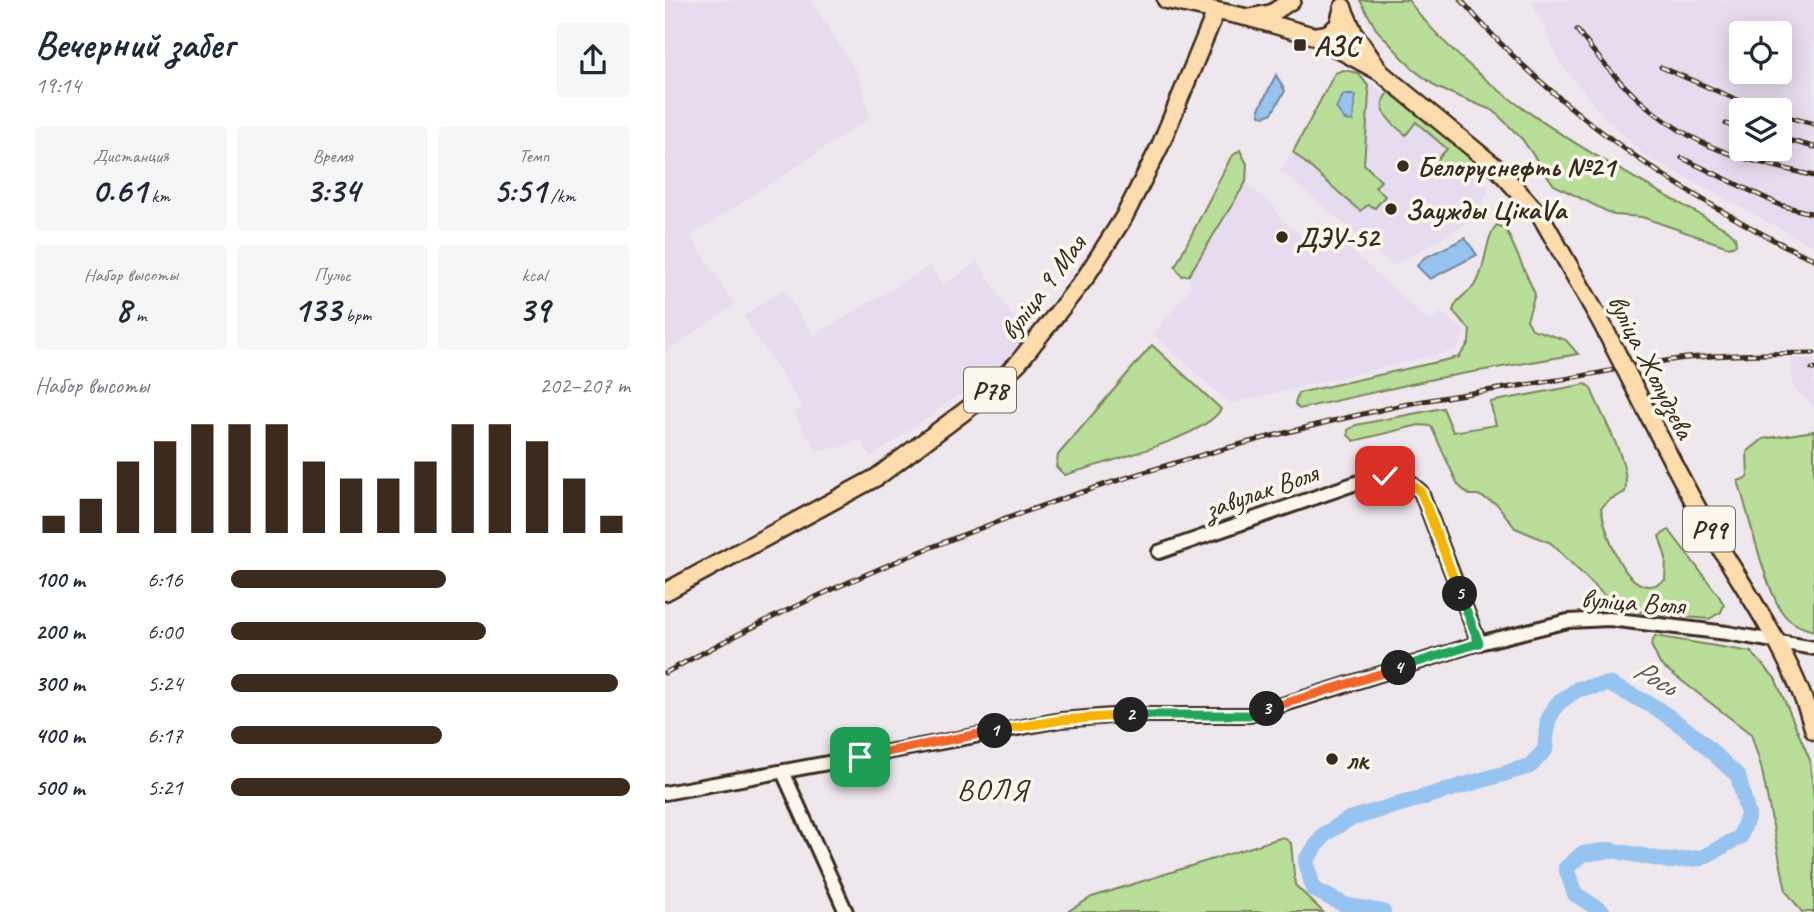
<!DOCTYPE html>
<html lang="ru">
<meta charset="utf-8">
<style>
:root{--surface:#fff;--page:#f6f6f7;--text:#1f2937;--muted:#747a83;--accent:#3b2a1e}
body{margin:0;font-family:Caveat,sans-serif;background:var(--page);color:var(--text);height:100vh;display:flex;flex-direction:column;font-size:26px;white-space:nowrap}
*{box-sizing:border-box;margin:0}
p{font-size:23px;color:var(--muted)}
.icon{flex:none;width:38px;height:38px;fill:none;stroke:currentColor;stroke-width:2;stroke-linecap:round;stroke-linejoin:round}
.map{position:relative;flex:1;overflow:hidden}
.panel{display:flex;flex-direction:column;background:var(--surface);width:665px}
.panel>*{flex:none}
.buttons{position:absolute;left:1064px;top:21px;display:grid;gap:14px}
.buttons a{display:grid;place-items:center;width:63px;height:63px;border-radius:7px;background:var(--surface);box-shadow:0 4px 18px #0003;font-size:35px}
.pin{position:absolute;display:grid;place-items:center;width:60px;height:60px;color:#fff;margin:-30px;border-radius:14px;box-shadow:0 4px 10px #0006}
.km{position:absolute;width:35px;height:35px;margin:-18px;border-radius:50%;background:#222;color:#fff;font-size:19px;line-height:35px;text-align:center}
.round{display:grid;place-items:center;flex:none;width:74px;height:74px;border-radius:7px;background:var(--page)}
.head{display:flex;align-items:center;justify-content:space-between;height:119px;padding:0 35px}
h1{font-size:38px;font-weight:600;line-height:52px}
.figures{display:grid;grid-template-columns:repeat(3,1fr);gap:10px;height:119px;padding:7px 35px}
.figures div{display:grid;align-content:center;border-radius:7px;background:var(--page);text-align:center}
.figures b{font-size:35px;font-weight:600}
.figures small{font-size:19px;font-weight:400}
.figures p{font-size:19px}
.chart{height:196px;padding:14px 35px}
.chart p{display:flex;justify-content:space-between}
.chart svg{width:100%;height:126px;margin-top:7px;stroke:var(--accent);stroke-width:6}
ul{padding:0 35px;list-style:none;font-size:23px}
li{display:grid;grid-template-columns:112px 84px 1fr;align-items:center;height:52px}
li i{height:18px;border-radius:9px;background:var(--accent)}
main{display:flex;flex:1;min-height:0}
.map>svg:first-child{display:block}
.built{fill:#e7dcef;fill-rule:evenodd}
.green{fill:#b8de99;stroke:#7a845c;stroke-width:2}
.water{fill:#96c3f0;stroke:#72869c;stroke-width:2}
.lines{fill:none;stroke-linecap:round;stroke-linejoin:round}
.river{stroke:#96c3f0;stroke-width:16}
.minor-casing{stroke:#3b2a1e;stroke-width:18}
.major-casing{stroke:#3b2a1e;stroke-width:21}
.minor{stroke:#fbf7ec;stroke-width:12}
.major{stroke:#fcdcac;stroke-width:16}
.rail-casing{stroke:#3b2a1e;stroke-width:5}
.rail{stroke:#fbf7ec;stroke-width:2.5;stroke-dasharray:8;stroke-linecap:butt}
.major-bridge-casing{stroke:#3b2a1e;stroke-width:21;stroke-linecap:butt}
.major-bridge{stroke:#fcdcac;stroke-width:16}
.split-1-casing{stroke:#fff;stroke-width:14}
.split-2-casing{stroke:#fff;stroke-width:14}
.split-3-casing{stroke:#fff;stroke-width:14}
.split-4-casing{stroke:#fff;stroke-width:14}
.split-5-casing{stroke:#fff;stroke-width:14}
.split-6-casing{stroke:#fff;stroke-width:14}
.split-1{stroke:#f0652b;stroke-width:9}
.split-2{stroke:#f5b400;stroke-width:9}
.split-3{stroke:#22a559;stroke-width:9}
.split-4{stroke:#f0652b;stroke-width:9}
.split-5{stroke:#22a559;stroke-width:9}
.split-6{stroke:#f5b400;stroke-width:9}
.poi-dot{fill:#3b2a1e;stroke:#fbf7ec;stroke-width:2.5}
.labels{text-anchor:middle;stroke-width:7;stroke-linejoin:round;paint-order:stroke}
.shield{fill:#fbf7ec;stroke:#75685c;stroke-width:2}
.shield-label{font-size:26px;font-weight:bold;fill:#3b2a1e}
.poi-label{font-size:28px;font-weight:bold;fill:#3b2a1e;stroke:#fbf7ec;text-anchor:start}
.street-label{font-size:28px;fill:#3b2a1e;stroke:#fbf7ec}
.water-label{font-size:30px;font-style:italic;fill:#56585d;stroke:#fbf7ec}
.neighbourhood-label{font-size:30px;letter-spacing:2px;fill:#3b2a1e;stroke:#fbf7ec}
</style>
<main>
<section class="panel">
<div class="head"><div><h1>Вечерний забег</h1><p>19:14</p></div><a class="round"><svg class="icon" aria-label="share" viewBox="0 0 24 24"><path d="M12 15V3M7 8l5-5 5 5M5 13v7h14v-7"/></svg></a></div>
<div class="figures">
<div><p>Дистанция</p><b>0.61<small> km</small></b></div>
<div><p>Время</p><b>3:34</b></div>
<div><p>Темп</p><b>5:51<small> /km</small></b></div>
</div>
<div class="figures">
<div><p>Набор высоты</p><b>8<small> m</small></b></div>
<div><p>Пульс</p><b>133<small> bpm</small></b></div>
<div><p>kcal</p><b>39</b></div>
</div>
<div class="chart"><p><span>Набор высоты</span>202–207 m</p>
<svg viewBox="0 0 160 44" preserveAspectRatio="none"><path d="M5 44V38M15 44V32M25 44V19M35 44V12M45 44V6M55 44V6M65 44V6M75 44V19M85 44V25M95 44V25M105 44V19M115 44V6M125 44V6M135 44V12M145 44V25M155 44V38"/></svg>
</div>
<ul>
<li><b>100 m</b>6:16<i style="width:54%"></i></li>
<li><b>200 m</b>6:00<i style="width:64%"></i></li>
<li><b>300 m</b>5:24<i style="width:97%"></i></li>
<li><b>400 m</b>6:17<i style="width:53%"></i></li>
<li><b>500 m</b>5:21<i style="width:100%"></i></li>
</ul>
</section>
<div class="map">
<svg width="1149" height="912" viewBox="0 0 1149 912">
<rect width="100%" height="100%" fill="#efe7ee"/>
<filter id="ink" filterUnits="userSpaceOnUse"><feTurbulence type="fractalNoise" baseFrequency=".0143" numOctaves="2"/><feDisplacementMap in="SourceGraphic" scale="14" xChannelSelector="R" yChannelSelector="G"/><feConvolveMatrix kernelMatrix="1 2 1 2 8 2 1 2 1" color-interpolation-filters="sRGB"/></filter>
<g filter="url(#ink)">
<!-- built -->
<g class="built">
<path d="M0,0H146L194,75L205,118L26,236L70,305L0,352Z"/>
<path d="M866,0H1149V247L981,156L940,118L895,63ZM1115,33V72H1076V33ZM1115,110V149H1076V110Z"/>
<path d="M678,70L693,73L720,94L824,189L811,219L728,266L616,171L670,73Z"/>
<path d="M581,182L610,207L614,217L638,238L654,221L765,322L775,312L801,331L791,350L565,404L488,334L526,287L524,275Z"/>
<path d="M313,261L362,339L339,364L206,457L194,439L178,447L151,451L129,413L137,407L78,316L119,289L148,336L265,266L278,285Z"/>
<path d="M1127,359H1149V407L1127,386Z"/>
</g>
<!-- green -->
<g class="green">
<path d="M695,0H743C824,106 950,166 1064,231L1070,237L1071,245L1063,247L977,217L949,215L889,185L857,139L829,111L773,88L749,70L711,29Z"/>
<path d="M678,70L693,73L703,86L704,94L699,164L716,181L710,187L720,196L710,208L703,205L695,211L628,152L670,73Z"/>
<path d="M724,92L808,159V173L801,178L786,175L770,162L782,149L751,122L741,135C728,125 707,108 724,92Z"/>
<path d="M575,150L582,164L581,182L524,275L517,276L510,267L566,157Z"/>
<path d="M832,225L841,229L870,294L862,320L867,329L901,340L913,354L773,378L634,409L630,404L633,393L794,357L804,343L805,330L788,311C790,298 805,293 812,282C821,266 821,235 832,225Z"/>
<path d="M487,345L556,409C542,437 434,464 400,475L391,467L393,455Z"/>
<path d="M921,384L926,388C936,417 967,463 960,492L944,500L936,508C941,535 963,607 1000,580L1001,558L994,536L1004,530L1054,596L1059,605L1056,612L1044,619L985,614L950,606L886,543L850,528L832,504L813,495H804L793,485L766,426L754,425L689,441L683,435V430L691,425L778,408L788,432L831,425L825,402Z"/>
<path d="M1149,431V631C1137,628 1124,622 1117,612C1099,584 1084,515 1073,481L1083,477L1082,452L1098,439Z"/>
<path d="M990,636L1086,652L1110,678L1145,760L1149,799V912H1137L1121,891L1096,766L1086,734L995,664L986,645Z"/>
<path d="M618,837L626,843L630,885L658,912H402L427,897Z"/>
</g>
<!-- water -->
<g class="water">
<path d="M611,75L620,91L607,113L601,116L595,115L594,109Z"/>
<path d="M678,95H690L688,121L680,120L671,108Z"/>
<path d="M800,238L812,255L765,279L752,266L759,258Z"/>
</g>
<g class="lines">
<!-- river -->
<path class="river" d="M718,912L680,905L648,889L641,860L660,834L684,819L865,766L880,750L883,720L892,704L913,689L944,684L990,707L1029,735L1073,776L1083,815L1075,837L1036,858L1004,861L946,850L917,854L901,868L910,894L938,912"/>
<!-- minor casing -->
<g class="minor-casing">
<g id="minor">
<path d="M494,552L697,481L737,476L756,492L814,643"/>
<path d="M118,772L181,912"/>
<path d="M0,793L396,720L459,715H585L814,643L903,621L944,619L1062,633L1149,648"/>
</g>
</g>
<!-- major casing -->
<g class="major-casing">
<g id="major">
<path d="M501,0L585,18L649,36L662,34L673,26L678,7"/>
<path d="M678,8L689,33L714,70"/>
<path d="M587,17L607,13L627,0"/>
<path d="M649,36L715,72L833,169L877,218L936,322"/>
<path d="M981,410C1004,456 1028,502 1054,546C1090,605 1131,664 1149,731"/>
<path d="M0,592L212,477L312,402L353,363L420,278L459,217L495,146L551,11"/>
</g>
</g>
<!-- minor -->
<use href="#minor" class="minor"/>
<!-- major -->
<use href="#major" class="major"/>
<!-- rail casing -->
<g class="rail-casing">
<g id="rail">
<path d="M796,0C871,88 964,159 1064,215C1092,231 1119,247 1149,259"/>
<path d="M912,30C948,79 989,121 1045,146C1077,160 1115,167 1149,176"/>
<path d="M996,67L1096,110"/>
<path d="M1115,115L1149,124"/>
<path d="M1061,124L1076,128"/>
<path d="M1115,138L1149,147"/>
<path d="M1017,158L1115,205L1149,214"/>
<path d="M1147,369H1149"/>
<path d="M0,673C225,549 474,463 724,408C777,396 832,390 885,381C931,375 976,363 1022,358C1064,354 1107,354 1149,353"/>
</g>
</g>
<!-- rail -->
<use href="#rail" class="rail"/>
<!-- major-bridge casing -->
<g class="major-bridge-casing">
<path id="major-bridge" d="M936,322L981,410"/>
</g>
<!-- major-bridge -->
<use href="#major-bridge" class="major-bridge"/>
</g>
</g>
<g class="lines" filter="url(#ink)">
<!-- split-1 casing -->
<g class="split-1-casing">
<path id="split-1" d="M195,757L330,731"/>
</g>
<!-- split-2 casing -->
<g class="split-2-casing">
<path id="split-2" d="M330,731L396,720L466,715"/>
</g>
<!-- split-3 casing -->
<g class="split-3-casing">
<path id="split-3" d="M466,715H584L602,709"/>
</g>
<!-- split-4 casing -->
<g class="split-4-casing">
<path id="split-4" d="M602,709L734,668"/>
</g>
<!-- split-5 casing -->
<g class="split-5-casing">
<path id="split-5" d="M734,668L814,643L795,594"/>
</g>
<!-- split-6 casing -->
<g class="split-6-casing">
<path id="split-6" d="M720,476H737L756,492L795,594"/>
</g>
<!-- split-1 -->
<use href="#split-1" class="split-1"/>
<!-- split-2 -->
<use href="#split-2" class="split-2"/>
<!-- split-3 -->
<use href="#split-3" class="split-3"/>
<!-- split-4 -->
<use href="#split-4" class="split-4"/>
<!-- split-5 -->
<use href="#split-5" class="split-5"/>
<!-- split-6 -->
<use href="#split-6" class="split-6"/>
</g>
<!-- markers -->
<g class="poi-dot">
<rect x="628" y="38" width="14" height="14" rx="3.5"/>
<circle cx="738" cy="166" r="7"/>
<circle cx="726" cy="209" r="7"/>
<circle cx="617" cy="237" r="7"/>
<circle cx="667" cy="759" r="7"/>
</g>
<g class="labels">
<!-- shield labels -->
<g class="shield">
<rect x="299" y="367.5" width="52" height="45" rx="5"/>
<rect x="1018" y="506.5" width="52" height="45" rx="5"/>
</g>
<g class="shield-label">
<text x="325" y="399">Р78</text>
<text x="1044" y="538">Р99</text>
</g>
<!-- poi labels -->
<g class="poi-label">
<text x="649" y="55">АЗС</text>
<text x="752" y="176">Белоруснефть №21</text>
<text x="740" y="219">Заужды ЦікаVа</text>
<text x="631" y="247">ДЭУ-52</text>
<text x="681" y="769">лк</text>
</g>
<!-- street labels -->
<g class="street-label">
<text transform="translate(377 287) rotate(-53)" y="10">вуліца 9 Мая</text>
<text transform="translate(987 366) rotate(63)" y="10">вуліца Жолудзева</text>
<text transform="translate(596 490) rotate(-19)" y="10">завулак Воля</text>
<text transform="translate(968 601) rotate(4)" y="10">вуліца Воля</text>
</g>
<!-- water labels -->
<g class="water-label">
<text transform="translate(990 677) rotate(29)" y="10">Рось</text>
</g>
<!-- neighbourhood labels -->
<g class="neighbourhood-label">
<text x="328" y="799">ВОЛЯ</text>
</g>
</g>
</svg>
<div class="buttons">
<a><svg class="icon" aria-label="locate" viewBox="0 0 24 24"><circle cx="12" cy="12" r="6"/><path d="M12 2v4M12 18v4M2 12h4M18 12h4"/></svg></a>
<a><svg class="icon" aria-label="layers" viewBox="0 0 24 24"><path d="M12 4l9 5-9 5-9-5zM3 14l9 5 9-5"/></svg></a>
</div>
<div class="pin" style="left:195px;top:757px;background:#1e9e55"><svg class="icon" aria-label="arrive" viewBox="0 0 24 24"><path d="M6 21V4h12l-3 4 3 4H6"/></svg></div>
<div class="pin" style="left:720px;top:476px;background:#d93025"><svg class="icon" aria-label="check" viewBox="0 0 24 24"><path d="M5 12l5 5 9-10"/></svg></div>
<b class="km" style="left:330px;top:731px">1</b>
<b class="km" style="left:466px;top:715px">2</b>
<b class="km" style="left:602px;top:709px">3</b>
<b class="km" style="left:734px;top:668px">4</b>
<b class="km" style="left:795px;top:594px">5</b>
</div>
</main>
